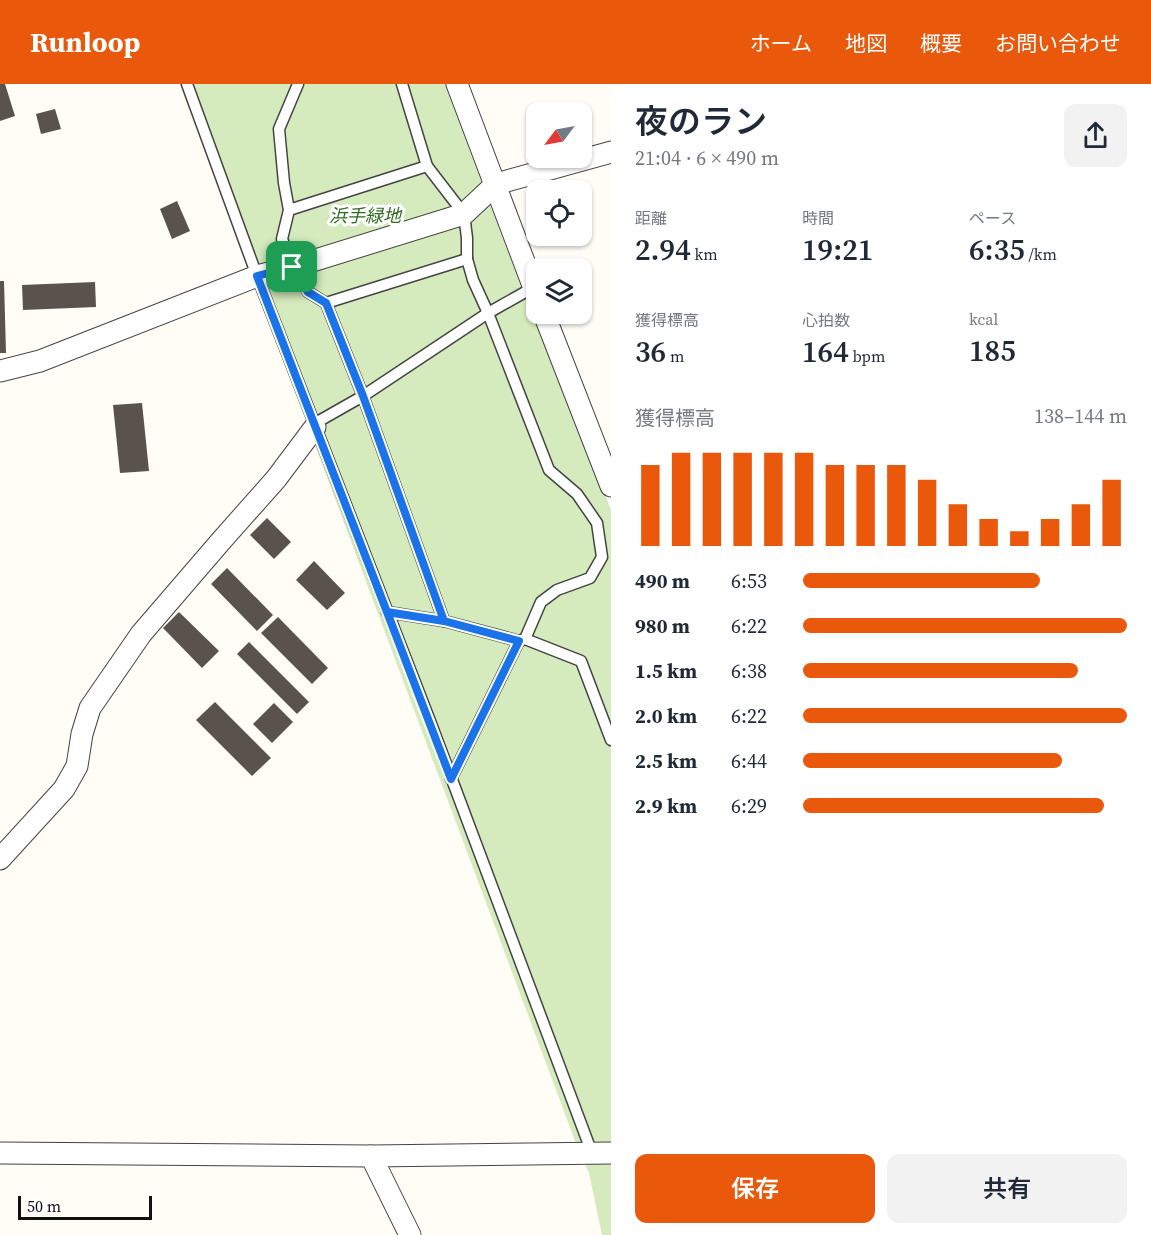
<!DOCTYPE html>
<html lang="ja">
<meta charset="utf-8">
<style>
:root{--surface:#fff;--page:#f2f2f3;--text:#1f2937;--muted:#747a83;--accent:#ea580c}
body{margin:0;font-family:"Source Serif 4","Noto Sans JP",serif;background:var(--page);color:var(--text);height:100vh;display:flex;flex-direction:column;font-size:22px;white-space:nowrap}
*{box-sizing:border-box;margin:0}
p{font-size:20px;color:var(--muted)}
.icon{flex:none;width:33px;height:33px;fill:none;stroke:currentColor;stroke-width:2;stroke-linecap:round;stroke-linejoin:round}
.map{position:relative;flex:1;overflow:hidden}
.details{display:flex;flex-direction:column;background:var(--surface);width:540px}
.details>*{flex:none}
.needle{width:39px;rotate:238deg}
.fabs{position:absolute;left:526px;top:18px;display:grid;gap:12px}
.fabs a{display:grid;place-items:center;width:66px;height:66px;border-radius:12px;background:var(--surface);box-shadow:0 2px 4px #0004;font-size:30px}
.scale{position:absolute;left:18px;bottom:15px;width:134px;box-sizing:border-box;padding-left:6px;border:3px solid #111;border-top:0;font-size:16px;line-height:21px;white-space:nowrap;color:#111;-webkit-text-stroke:4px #fff;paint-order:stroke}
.pin{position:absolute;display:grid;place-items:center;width:51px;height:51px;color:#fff;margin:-26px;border-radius:12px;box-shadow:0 3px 9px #0006}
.round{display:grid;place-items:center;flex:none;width:63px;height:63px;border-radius:12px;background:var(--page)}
.headline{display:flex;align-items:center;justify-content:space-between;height:102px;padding:0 24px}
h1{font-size:33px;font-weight:600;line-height:45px}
.stats{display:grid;grid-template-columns:repeat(3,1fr);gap:9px;height:102px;padding:6px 24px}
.stats div{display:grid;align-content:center}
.stats b{font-size:30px;font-weight:600}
.stats small{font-size:16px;font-weight:400}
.stats p{font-size:16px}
.chart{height:168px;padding:12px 24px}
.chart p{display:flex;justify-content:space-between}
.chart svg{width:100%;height:108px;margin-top:6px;stroke:var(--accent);stroke-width:6}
.action{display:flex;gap:12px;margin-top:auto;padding:12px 24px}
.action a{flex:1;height:69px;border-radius:12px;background:var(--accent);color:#fff;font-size:24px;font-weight:600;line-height:69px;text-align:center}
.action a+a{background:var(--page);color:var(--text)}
ul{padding:0 24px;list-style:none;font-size:20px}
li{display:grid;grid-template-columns:96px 72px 1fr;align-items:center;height:45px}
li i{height:15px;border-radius:8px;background:var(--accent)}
header{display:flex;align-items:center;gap:36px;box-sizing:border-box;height:84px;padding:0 30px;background:var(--accent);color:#fff}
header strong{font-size:28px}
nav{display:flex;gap:33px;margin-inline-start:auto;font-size:21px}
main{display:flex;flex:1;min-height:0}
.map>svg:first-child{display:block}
.green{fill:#d5ebbd}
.building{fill:#5a524d}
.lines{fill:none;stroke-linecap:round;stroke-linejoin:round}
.service-casing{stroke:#444;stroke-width:13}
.minor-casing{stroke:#444;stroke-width:23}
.service{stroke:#fff;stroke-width:10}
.minor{stroke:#fff;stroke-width:21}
.route-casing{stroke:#fff;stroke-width:12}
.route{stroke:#1a73e8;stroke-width:8}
.labels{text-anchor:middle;stroke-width:6;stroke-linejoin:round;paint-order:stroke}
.park-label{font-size:18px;font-style:italic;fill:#2f6b1f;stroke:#fff}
</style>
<header>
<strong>Runloop</strong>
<nav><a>ホーム</a><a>地図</a><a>概要</a><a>お問い合わせ</a></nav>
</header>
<main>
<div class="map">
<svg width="611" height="1151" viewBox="0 0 611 1151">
<rect width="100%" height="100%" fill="#fffdf5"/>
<!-- green -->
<path class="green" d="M180,0H451L611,426V1151H602L589,1089L577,1062Z"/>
<!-- building -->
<g class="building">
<path d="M0,0H5L15,32L0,37Z"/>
<path d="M55,25L61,45L41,50L36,30Z"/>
<path d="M177,117L190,147L172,155L160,125Z"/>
<path d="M0,197H4L6,269H0Z"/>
<path d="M95,198L96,223L23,226L22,201Z"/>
<path d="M142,319L149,387L120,389L113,321Z"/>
<path d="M267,434L291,458L274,475L250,451Z"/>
<path d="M314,477L345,509L327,526L296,496Z"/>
<path d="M227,484L273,531L257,547L211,500Z"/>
<path d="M179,528L219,567L202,584L163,544Z"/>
<path d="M278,533L328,584L312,600L261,549Z"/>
<path d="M249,558L309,618L297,630L237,570Z"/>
<path d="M215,618L271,674L252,692L196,636Z"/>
<path d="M274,619L293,638L272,659L253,640Z"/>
</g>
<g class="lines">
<!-- service casing -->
<g class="service-casing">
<g id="service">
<path d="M187,0L257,192L430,637L592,1069"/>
<path d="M298,0L279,45L284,99L289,126L282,155L293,183L308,208L326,219L363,312L444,537L519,557L525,555L581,577L611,656"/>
<path d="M402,0L427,82L464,130L467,154V175L473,196L488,229L549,386L577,410L597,439L602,473L590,494L557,506L541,518L525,555"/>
<path d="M289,126L427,82"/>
<path d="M326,219L467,175"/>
<path d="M315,343L319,337L363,312L488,229L527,207L534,205"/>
<path d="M387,528L444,537"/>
<path d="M451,695L519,557"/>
</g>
</g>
<!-- minor casing -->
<g class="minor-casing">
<g id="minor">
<path d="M457,0L537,212"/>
<path d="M544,230L611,402"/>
<path d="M0,287L40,277L257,192L293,183L464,130L496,100L611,68"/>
<path d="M0,775L64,705L77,682L82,650L90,624L141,550L221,457L276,395L315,343"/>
<path d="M0,1069L371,1072L611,1069"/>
<path d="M371,1072L410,1151"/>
</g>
</g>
<!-- service -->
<use href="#service" class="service"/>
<!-- minor -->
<use href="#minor" class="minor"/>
</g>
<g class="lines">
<!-- route casing -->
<g class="route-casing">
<path id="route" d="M292,183L257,192L387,528L444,537L519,557L451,695L387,528L444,537L363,312L326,219L308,208L292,183"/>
</g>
<!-- route -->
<use href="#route" class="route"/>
</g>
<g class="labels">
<!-- park labels -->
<g class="park-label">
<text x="365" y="138">浜手緑地</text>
</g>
</g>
</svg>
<div class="fabs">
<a><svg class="needle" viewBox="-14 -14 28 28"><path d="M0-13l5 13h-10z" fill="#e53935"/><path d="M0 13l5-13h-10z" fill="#747a83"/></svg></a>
<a><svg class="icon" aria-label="locate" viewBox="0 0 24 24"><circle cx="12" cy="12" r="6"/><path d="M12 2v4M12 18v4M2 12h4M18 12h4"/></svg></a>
<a><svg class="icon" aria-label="layers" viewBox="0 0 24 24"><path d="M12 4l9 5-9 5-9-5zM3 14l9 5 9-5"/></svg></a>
</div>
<div class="scale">50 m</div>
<div class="pin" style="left:292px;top:183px;background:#1e9e55"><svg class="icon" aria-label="arrive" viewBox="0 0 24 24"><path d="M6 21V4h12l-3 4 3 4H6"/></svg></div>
</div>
<section class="details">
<div class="headline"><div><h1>夜のラン</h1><p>21:04 · 6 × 490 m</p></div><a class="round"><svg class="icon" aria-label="share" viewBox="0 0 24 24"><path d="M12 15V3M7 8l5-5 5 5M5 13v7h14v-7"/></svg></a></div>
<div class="stats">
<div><p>距離</p><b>2.94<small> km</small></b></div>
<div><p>時間</p><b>19:21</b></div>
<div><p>ペース</p><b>6:35<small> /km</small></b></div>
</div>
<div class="stats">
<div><p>獲得標高</p><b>36<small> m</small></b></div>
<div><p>心拍数</p><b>164<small> bpm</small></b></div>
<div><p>kcal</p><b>185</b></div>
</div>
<div class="chart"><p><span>獲得標高</span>138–144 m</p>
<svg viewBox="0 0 160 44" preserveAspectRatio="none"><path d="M5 44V11M15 44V6M25 44V6M35 44V6M45 44V6M55 44V6M65 44V11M75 44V11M85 44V11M95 44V17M105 44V27M115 44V33M125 44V38M135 44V33M145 44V27M155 44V17"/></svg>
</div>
<ul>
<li><b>490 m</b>6:53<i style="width:73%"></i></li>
<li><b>980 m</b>6:22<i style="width:100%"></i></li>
<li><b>1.5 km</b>6:38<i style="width:85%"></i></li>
<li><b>2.0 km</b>6:22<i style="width:100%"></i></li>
<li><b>2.5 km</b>6:44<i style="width:80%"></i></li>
<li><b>2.9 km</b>6:29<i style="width:93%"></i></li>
</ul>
<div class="action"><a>保存</a><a>共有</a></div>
</section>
</main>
